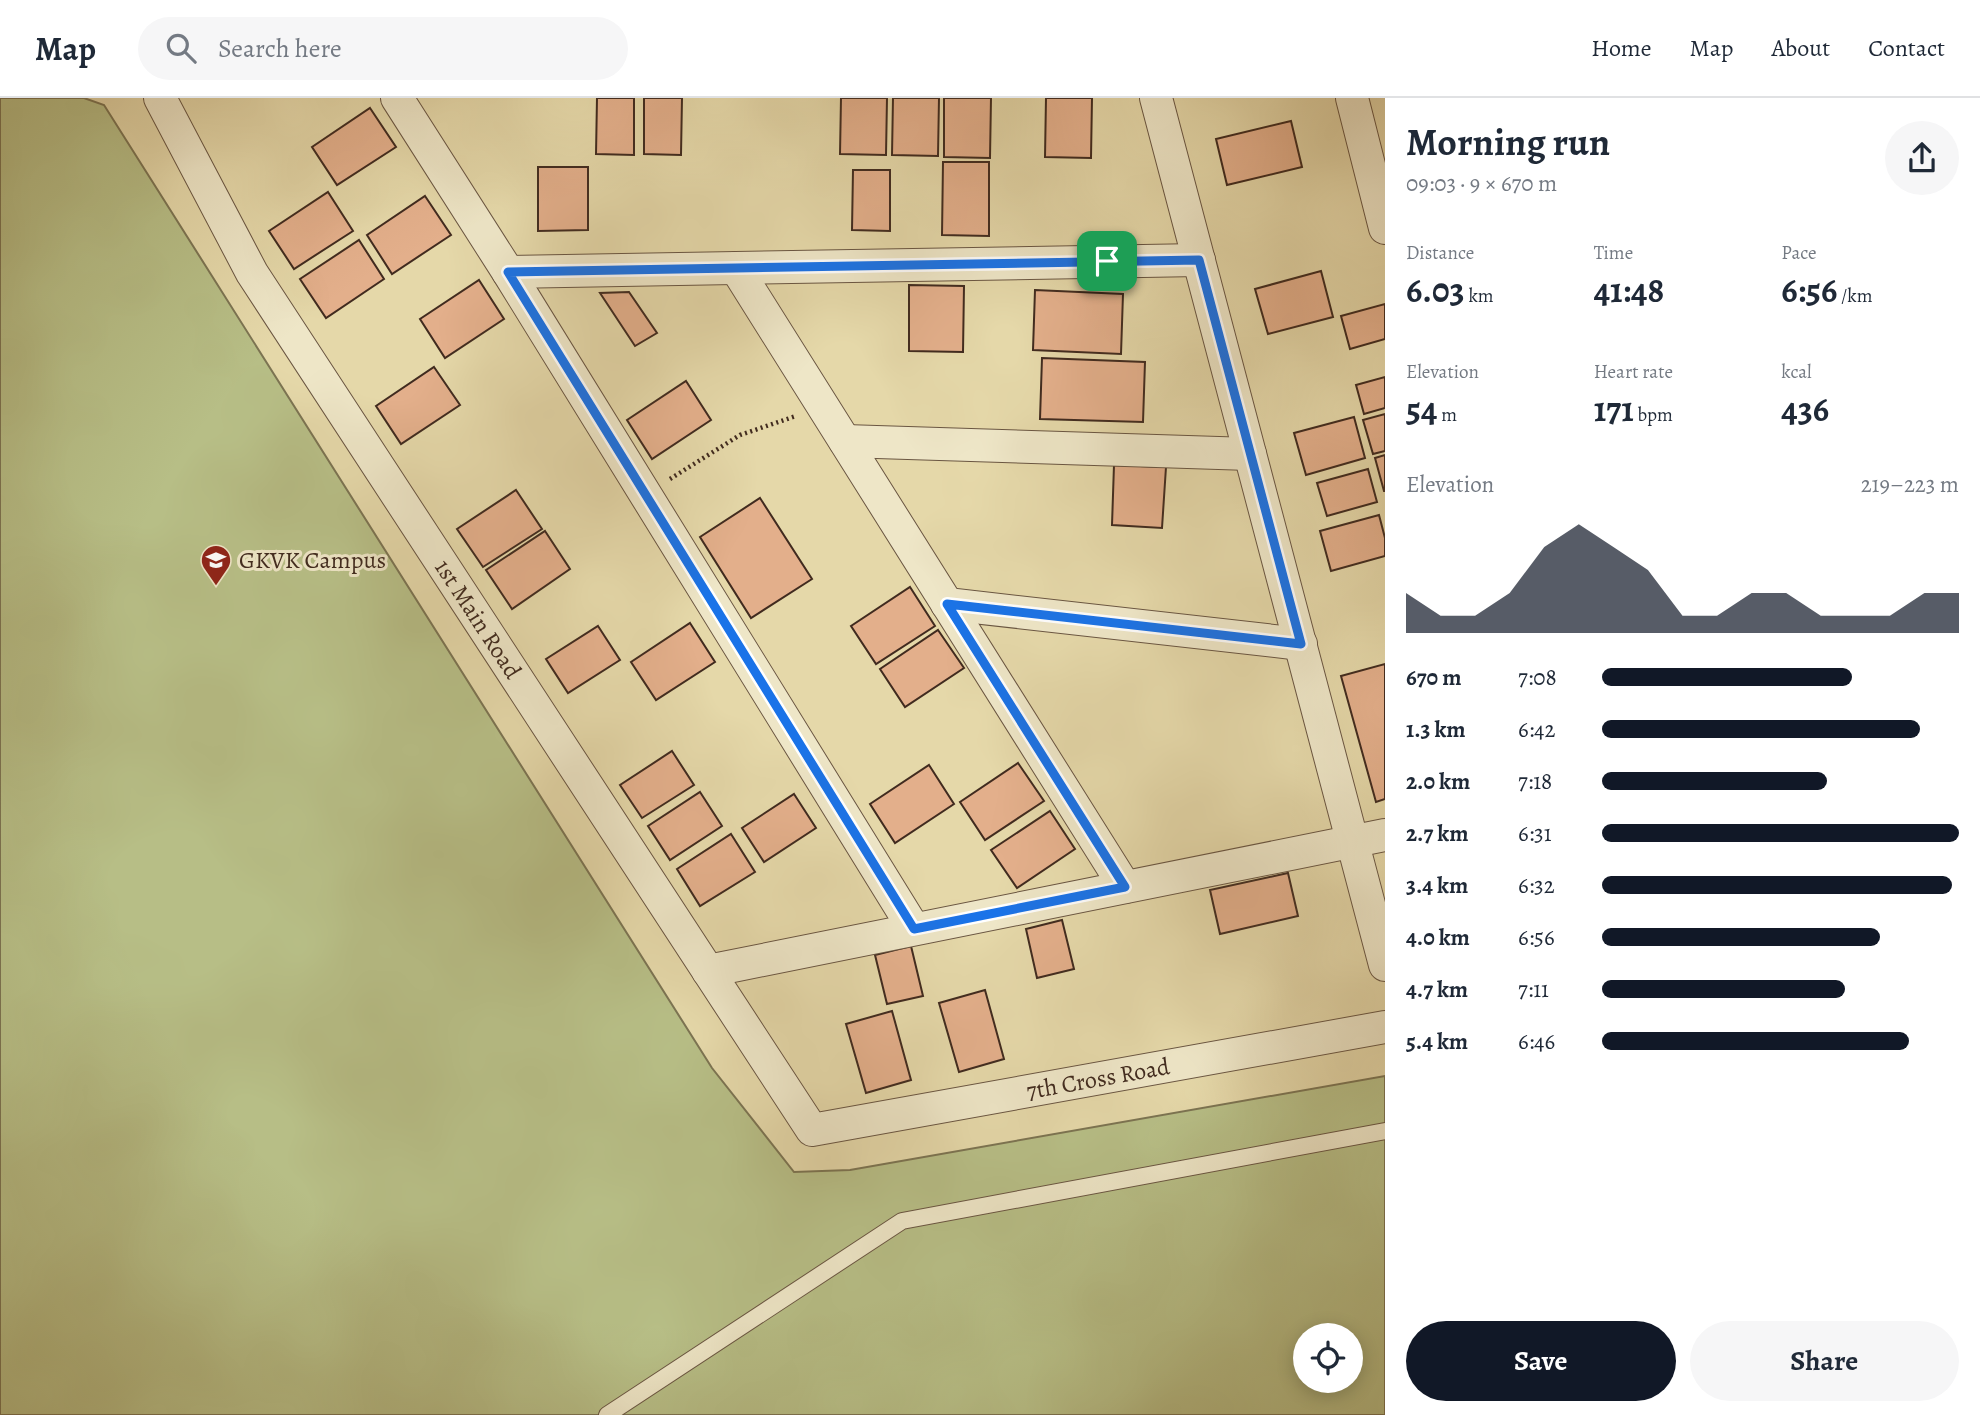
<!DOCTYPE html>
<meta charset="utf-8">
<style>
:root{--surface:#fff;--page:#f6f6f7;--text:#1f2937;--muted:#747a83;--line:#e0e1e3;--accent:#111827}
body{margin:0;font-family:Alegreya,serif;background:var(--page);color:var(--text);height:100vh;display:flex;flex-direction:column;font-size:26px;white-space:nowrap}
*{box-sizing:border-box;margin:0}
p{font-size:23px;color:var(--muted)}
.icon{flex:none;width:38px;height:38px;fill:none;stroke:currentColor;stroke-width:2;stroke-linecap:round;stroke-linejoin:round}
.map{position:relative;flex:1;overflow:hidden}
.drawer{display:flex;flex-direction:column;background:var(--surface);width:595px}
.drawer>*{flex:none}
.tools{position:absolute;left:1293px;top:1225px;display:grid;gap:14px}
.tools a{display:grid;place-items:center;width:70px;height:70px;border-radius:50%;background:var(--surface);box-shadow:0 4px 18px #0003;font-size:35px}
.pin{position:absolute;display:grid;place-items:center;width:60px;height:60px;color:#fff;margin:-30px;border-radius:14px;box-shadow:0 4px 10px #0006}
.round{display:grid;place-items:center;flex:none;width:74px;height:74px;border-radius:37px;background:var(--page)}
.overview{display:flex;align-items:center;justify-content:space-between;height:119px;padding:0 21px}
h1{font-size:38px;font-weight:700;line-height:52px}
.figures{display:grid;grid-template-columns:repeat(3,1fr);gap:10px;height:119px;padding:7px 21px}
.figures div{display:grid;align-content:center}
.figures b{font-size:35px;font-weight:700}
.figures small{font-size:19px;font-weight:400}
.figures p{font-size:19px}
.chart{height:196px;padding:14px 21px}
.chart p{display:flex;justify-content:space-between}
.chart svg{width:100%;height:126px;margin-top:7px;fill:var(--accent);opacity:.7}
.primary-button{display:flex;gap:14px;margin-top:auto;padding:14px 21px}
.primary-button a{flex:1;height:80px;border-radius:42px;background:var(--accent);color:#fff;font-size:28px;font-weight:700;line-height:80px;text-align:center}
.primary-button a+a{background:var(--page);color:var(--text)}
ul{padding:0 21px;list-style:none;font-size:23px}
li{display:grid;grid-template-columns:112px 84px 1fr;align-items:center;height:52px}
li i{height:18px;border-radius:9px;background:var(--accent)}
header{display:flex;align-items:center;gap:42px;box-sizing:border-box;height:98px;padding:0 35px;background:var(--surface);border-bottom:2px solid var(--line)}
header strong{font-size:33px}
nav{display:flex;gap:38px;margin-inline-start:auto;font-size:24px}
.search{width:490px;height:63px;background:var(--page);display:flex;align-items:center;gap:18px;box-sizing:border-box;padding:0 24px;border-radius:38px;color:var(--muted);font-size:26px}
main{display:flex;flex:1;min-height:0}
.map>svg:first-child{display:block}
.green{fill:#b7be86;stroke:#7c7452;stroke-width:2;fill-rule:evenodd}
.building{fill:#e3af8b;stroke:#412b1f;stroke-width:2}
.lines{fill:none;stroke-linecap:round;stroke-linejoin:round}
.service-casing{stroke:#6a5642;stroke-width:18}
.minor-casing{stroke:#6a5642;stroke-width:34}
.path{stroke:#412b1f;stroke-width:4.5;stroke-dasharray:2 3.5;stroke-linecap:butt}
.service{stroke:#eee6c7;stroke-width:16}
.minor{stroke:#eee6c7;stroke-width:32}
.route-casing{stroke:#fff;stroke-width:14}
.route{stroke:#1a73e8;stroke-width:9}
.labels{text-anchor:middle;stroke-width:6;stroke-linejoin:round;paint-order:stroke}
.poi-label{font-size:24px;fill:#412b1f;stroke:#eee6c7;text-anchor:start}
.street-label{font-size:24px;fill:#412b1f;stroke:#eee6c7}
</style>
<header>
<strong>Map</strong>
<div class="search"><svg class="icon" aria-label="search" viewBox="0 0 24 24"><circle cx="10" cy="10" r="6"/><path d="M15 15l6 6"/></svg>Search here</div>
<nav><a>Home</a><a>Map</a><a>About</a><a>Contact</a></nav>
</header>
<main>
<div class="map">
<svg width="1385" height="1317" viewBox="0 0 1385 1317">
<rect width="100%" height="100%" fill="#e5d8a9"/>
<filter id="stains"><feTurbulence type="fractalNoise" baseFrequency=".00286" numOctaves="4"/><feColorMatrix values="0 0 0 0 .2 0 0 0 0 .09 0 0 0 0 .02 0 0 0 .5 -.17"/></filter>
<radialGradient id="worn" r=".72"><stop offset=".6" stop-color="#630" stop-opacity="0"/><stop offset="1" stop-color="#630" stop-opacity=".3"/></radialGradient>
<!-- green -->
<path class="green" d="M0,0H84L104,7L712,970L794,1074L850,1072L1385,978V1317H0ZM1306,1237H1351V1283H1306Z"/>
<!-- building -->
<g class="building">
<path d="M597,0H634V57L596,56Z"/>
<path d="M644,0H682L681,57L644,56Z"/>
<path d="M841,0H887L886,57L840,56Z"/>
<path d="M893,0H939L938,58L892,57Z"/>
<path d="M944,0H991L990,60L944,59Z"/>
<path d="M1046,0H1092L1091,60L1045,59Z"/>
<path d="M370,10L396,49L337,87L312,49Z"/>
<path d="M1291,23L1302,69L1227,87L1216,41Z"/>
<path d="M943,64H989V138L942,137Z"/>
<path d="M538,69H588V132L538,133Z"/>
<path d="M853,72H890V133L852,132Z"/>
<path d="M328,94L353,133L294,171L269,133Z"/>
<path d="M425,98L451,137L392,176L367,137Z"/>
<path d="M359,142L384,181L326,220L300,181Z"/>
<path d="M1321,173L1333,219L1268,236L1255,191Z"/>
<path d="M479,182L504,221L445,260L420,221Z"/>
<path d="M909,187L964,188L963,254L909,253Z"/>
<path d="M1035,192L1123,196L1121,256L1033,252Z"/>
<path d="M629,194L657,235L635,248L600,195Z"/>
<path d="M1385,206V241L1350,251L1341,218Z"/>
<path d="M1042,260L1145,264L1143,324L1040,321Z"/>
<path d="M434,269L460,307L401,346L376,308Z"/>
<path d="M1385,279V310L1364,316L1356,287Z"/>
<path d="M686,283L711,322L652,361L627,322Z"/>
<path d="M1385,316V353L1373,356L1363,322Z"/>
<path d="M1354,319L1365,360L1306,377L1294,335Z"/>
<path d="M1385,357V393H1384L1375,360Z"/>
<path d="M1114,367L1166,369L1162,430L1112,427Z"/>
<path d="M1368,371L1377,404L1327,418L1317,385Z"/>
<path d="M516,392L542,431L483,469L457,431Z"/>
<path d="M760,400L812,481L751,520L700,439Z"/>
<path d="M1379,417L1385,440V458L1331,473L1320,433Z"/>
<path d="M545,433L570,471L512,511L486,472Z"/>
<path d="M910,489L935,528L876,566L851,528Z"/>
<path d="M690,525L715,564L656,602L631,564Z"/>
<path d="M598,528L620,562L568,595L546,561Z"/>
<path d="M938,532L964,570L905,609L880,571Z"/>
<path d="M1385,566V701L1376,704L1341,578Z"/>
<path d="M672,653L694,687L642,720L620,687Z"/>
<path d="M1018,665L1044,703L985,742L960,704Z"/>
<path d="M929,667L954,706L895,745L870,706Z"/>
<path d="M700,694L722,728L670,762L648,728Z"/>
<path d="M794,696L816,730L764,764L742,730Z"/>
<path d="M1050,713L1075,751L1017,790L991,752Z"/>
<path d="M731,736L755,774L700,808L677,771Z"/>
<path d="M1288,775L1298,818L1220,836L1210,792Z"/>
<path d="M1062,822L1074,871L1037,880L1026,831Z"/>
<path d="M911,848L923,898L887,906L875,857Z"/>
<path d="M985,892L1004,961L959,974L939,905Z"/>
<path d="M892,913L911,982L866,995L846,926Z"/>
</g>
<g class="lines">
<!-- service casing -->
<g class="service-casing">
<path id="service" d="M607,1317L902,1123L1385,1033"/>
</g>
<!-- minor casing -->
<g class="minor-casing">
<g id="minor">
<path id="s1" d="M160,0L252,175L812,1032L1385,929"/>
<path d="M397,0L508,174L914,831"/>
<path d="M1156,0L1385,867"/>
<path d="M1352,0L1385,130"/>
<path d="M736,170L1125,789"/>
<path d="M508,174L1199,162"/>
<path d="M845,343L1250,356"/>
<path d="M947,506L1301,546"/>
<path d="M708,873L1385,737"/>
</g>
</g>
<!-- path -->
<path class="path" d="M670,381L740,337L796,318"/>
<!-- service -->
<use href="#service" class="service"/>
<!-- minor -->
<use href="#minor" class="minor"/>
</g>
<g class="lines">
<!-- route casing -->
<g class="route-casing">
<path id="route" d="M1199,162L1301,546L947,506L1125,789L914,831L508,174Z"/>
</g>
<!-- route -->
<use href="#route" class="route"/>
</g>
<!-- icons -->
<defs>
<g id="university-pin" transform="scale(1.575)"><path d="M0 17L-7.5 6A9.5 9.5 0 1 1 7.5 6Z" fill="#8f2418" stroke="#eee6c7"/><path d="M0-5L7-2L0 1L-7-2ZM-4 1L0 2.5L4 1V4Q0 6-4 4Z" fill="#fff"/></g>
</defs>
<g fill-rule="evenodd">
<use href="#university-pin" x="216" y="462"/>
</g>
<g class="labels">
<!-- poi labels -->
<g class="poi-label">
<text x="239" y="470">GKVK Campus</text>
</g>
<!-- street labels -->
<g class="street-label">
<text dy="8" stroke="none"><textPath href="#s1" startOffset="611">1st Main Road</textPath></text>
<text dy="8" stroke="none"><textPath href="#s1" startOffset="1512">7th Cross Road</textPath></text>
</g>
</g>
<rect width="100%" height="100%" filter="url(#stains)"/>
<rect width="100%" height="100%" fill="url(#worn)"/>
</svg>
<div class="tools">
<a><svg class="icon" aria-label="locate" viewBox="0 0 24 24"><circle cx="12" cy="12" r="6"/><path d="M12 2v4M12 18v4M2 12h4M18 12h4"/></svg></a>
</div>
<div class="pin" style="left:1107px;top:163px;background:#1e9e55"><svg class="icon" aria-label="arrive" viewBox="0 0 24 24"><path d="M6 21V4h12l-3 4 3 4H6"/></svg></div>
</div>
<section class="drawer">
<div class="overview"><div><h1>Morning run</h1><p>09:03 · 9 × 670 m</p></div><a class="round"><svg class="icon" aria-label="share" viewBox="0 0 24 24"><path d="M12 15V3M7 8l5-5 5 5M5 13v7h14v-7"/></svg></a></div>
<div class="figures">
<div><p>Distance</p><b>6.03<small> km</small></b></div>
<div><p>Time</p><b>41:48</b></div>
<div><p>Pace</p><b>6:56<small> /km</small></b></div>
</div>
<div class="figures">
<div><p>Elevation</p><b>54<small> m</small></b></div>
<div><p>Heart rate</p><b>171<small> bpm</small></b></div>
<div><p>kcal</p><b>436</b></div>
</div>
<div class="chart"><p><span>Elevation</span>219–223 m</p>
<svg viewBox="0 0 160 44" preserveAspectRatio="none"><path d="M0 44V30L10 38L20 38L30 30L40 14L50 6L60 14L70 22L80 38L90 38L100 30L110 30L120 38L130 38L140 38L150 30L160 30V44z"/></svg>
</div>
<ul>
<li><b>670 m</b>7:08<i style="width:70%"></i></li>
<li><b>1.3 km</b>6:42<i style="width:89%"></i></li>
<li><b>2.0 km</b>7:18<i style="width:63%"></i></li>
<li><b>2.7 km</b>6:31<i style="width:100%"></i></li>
<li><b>3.4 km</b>6:32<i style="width:98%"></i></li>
<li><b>4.0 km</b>6:56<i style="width:78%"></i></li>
<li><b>4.7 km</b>7:11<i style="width:68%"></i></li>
<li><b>5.4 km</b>6:46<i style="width:86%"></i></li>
</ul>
<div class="primary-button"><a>Save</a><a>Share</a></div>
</section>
</main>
